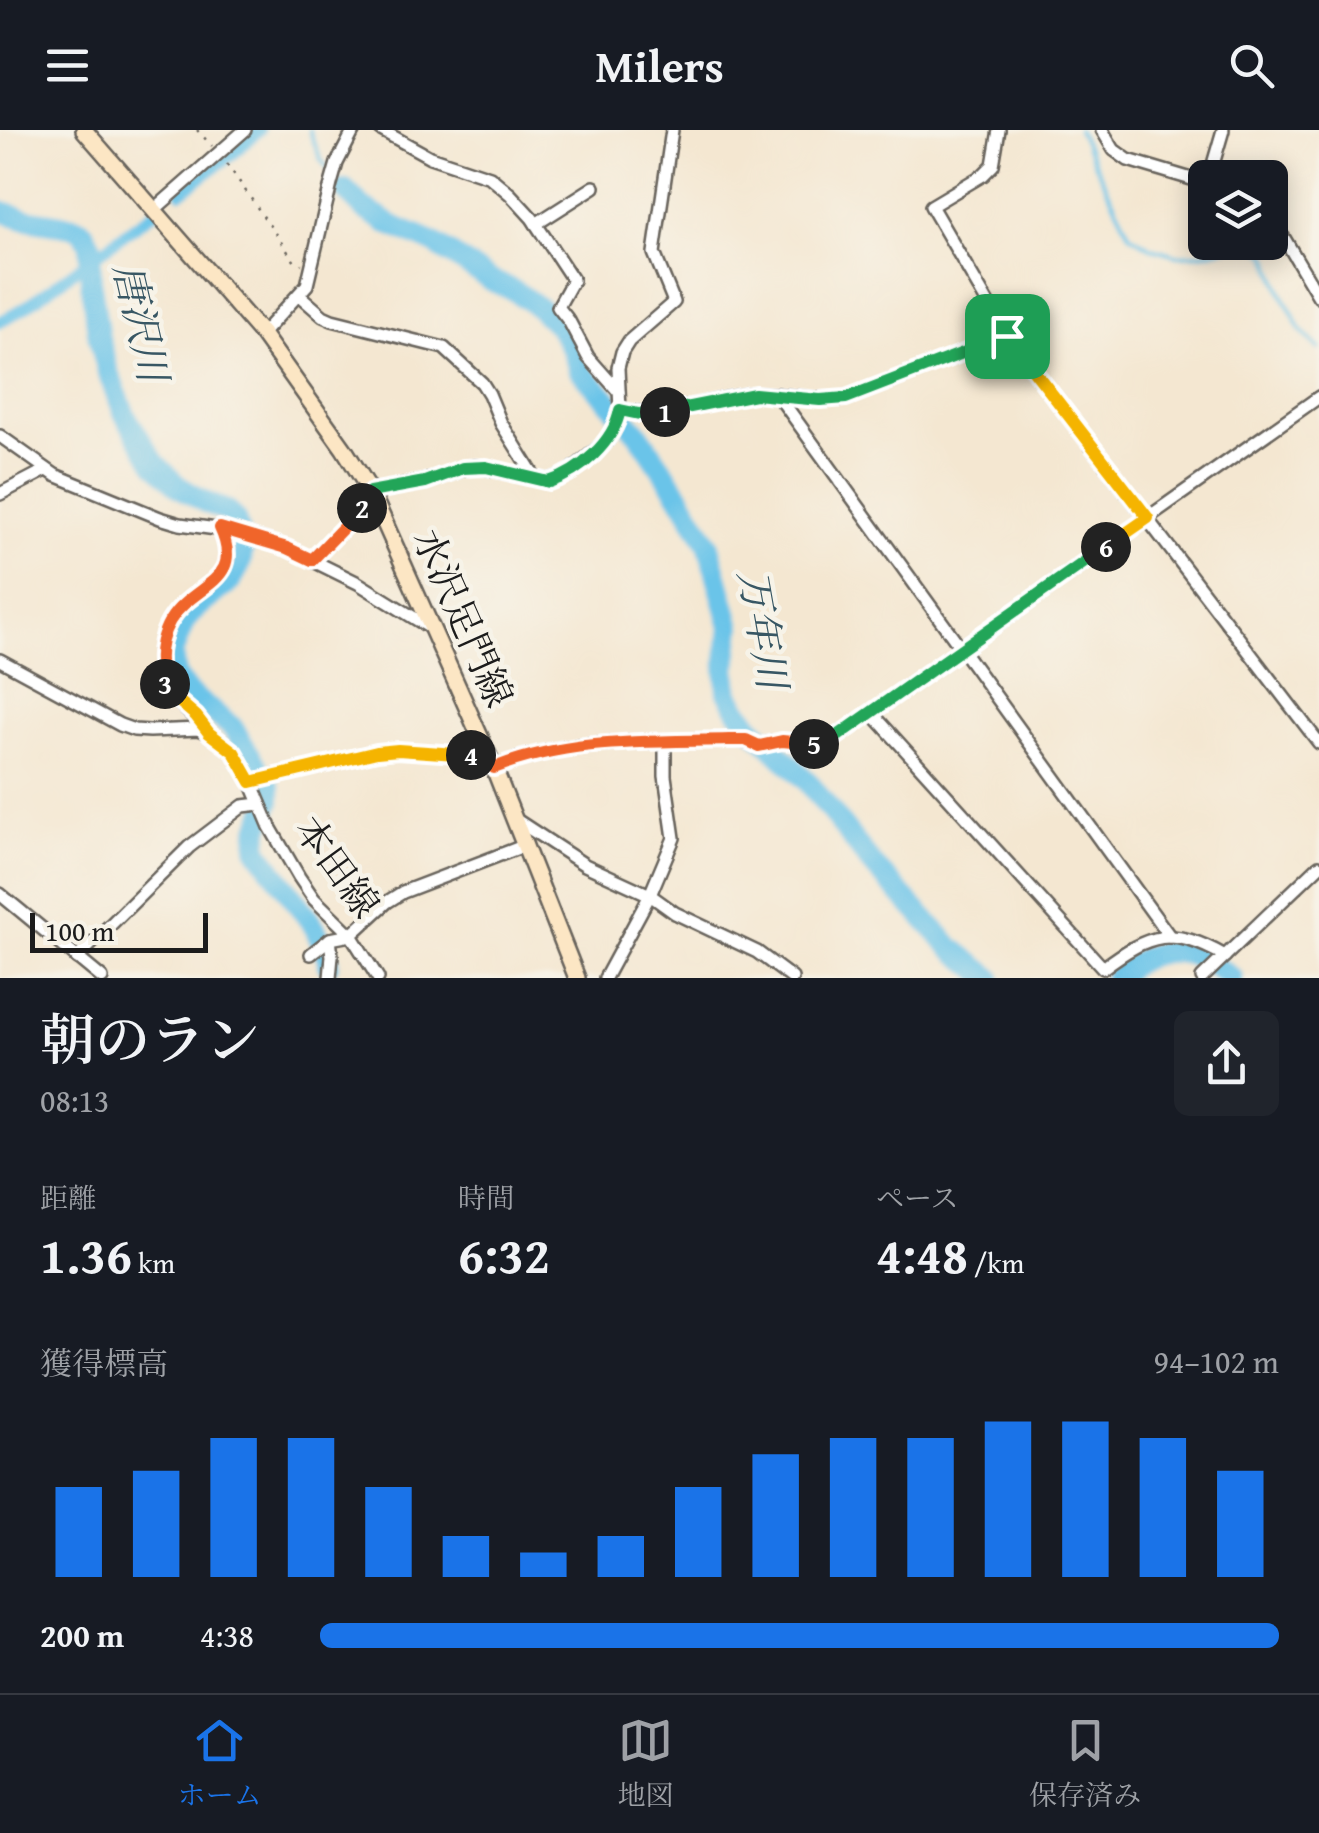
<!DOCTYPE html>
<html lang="ja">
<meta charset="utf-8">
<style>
:root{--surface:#171b24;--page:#20242c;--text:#f1f3f6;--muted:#9ea1a6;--line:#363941;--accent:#1a73e8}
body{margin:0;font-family:"Gentium Book Plus","Noto Serif JP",serif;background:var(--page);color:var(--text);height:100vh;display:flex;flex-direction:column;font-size:38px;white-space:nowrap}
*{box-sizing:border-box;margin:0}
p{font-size:32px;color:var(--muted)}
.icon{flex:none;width:55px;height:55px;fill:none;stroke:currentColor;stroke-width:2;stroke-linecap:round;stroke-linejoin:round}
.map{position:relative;height:848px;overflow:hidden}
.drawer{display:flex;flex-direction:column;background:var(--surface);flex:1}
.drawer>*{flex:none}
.buttons{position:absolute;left:1188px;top:30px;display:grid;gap:20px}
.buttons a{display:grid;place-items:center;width:100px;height:100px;border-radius:15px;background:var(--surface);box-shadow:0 5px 25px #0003;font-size:50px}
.scale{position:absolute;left:30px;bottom:25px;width:178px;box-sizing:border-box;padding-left:10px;border:5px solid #1c1c1c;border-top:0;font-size:28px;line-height:35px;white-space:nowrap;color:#1c1c1c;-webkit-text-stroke:8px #f7f3e8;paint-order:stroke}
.pin{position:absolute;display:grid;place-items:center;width:85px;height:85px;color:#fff;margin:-42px;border-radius:20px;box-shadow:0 5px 15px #0006}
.km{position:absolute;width:50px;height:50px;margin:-25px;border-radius:50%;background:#222;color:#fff;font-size:28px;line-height:50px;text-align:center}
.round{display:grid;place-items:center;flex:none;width:105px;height:105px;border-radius:15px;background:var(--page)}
.summary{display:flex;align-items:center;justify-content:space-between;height:170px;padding:0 40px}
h1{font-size:55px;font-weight:600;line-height:75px}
.metrics{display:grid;grid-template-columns:repeat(3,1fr);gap:15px;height:170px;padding:10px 40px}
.metrics div{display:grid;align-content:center}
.metrics b{font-size:50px;font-weight:600}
.metrics small{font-size:28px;font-weight:400}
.metrics p{font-size:28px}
.chart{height:280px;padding:20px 40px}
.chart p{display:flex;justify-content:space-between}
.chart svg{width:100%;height:180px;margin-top:10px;stroke:var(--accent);stroke-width:6}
ul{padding:0 40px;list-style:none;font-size:32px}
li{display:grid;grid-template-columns:160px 120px 1fr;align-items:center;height:75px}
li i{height:25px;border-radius:12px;background:var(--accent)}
header{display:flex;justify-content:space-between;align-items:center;height:130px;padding:0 40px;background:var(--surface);font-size:45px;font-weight:600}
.dock{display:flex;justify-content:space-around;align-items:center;height:140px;border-top:2px solid var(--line);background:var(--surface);font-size:28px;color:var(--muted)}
.dock a{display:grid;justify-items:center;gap:5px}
.dock .on{color:var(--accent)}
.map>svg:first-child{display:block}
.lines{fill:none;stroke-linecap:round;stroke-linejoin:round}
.stream{stroke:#6bc4e9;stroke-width:4}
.canal{stroke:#6bc4e9;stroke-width:12}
.river{stroke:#6bc4e9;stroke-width:22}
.street-casing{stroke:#68635b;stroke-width:16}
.secondary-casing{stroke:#68635b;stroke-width:20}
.path{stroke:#68635b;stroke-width:2.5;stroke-dasharray:2.5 8;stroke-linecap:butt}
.street{stroke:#fff;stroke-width:11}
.secondary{stroke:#fce6c4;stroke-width:15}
.split-1-casing{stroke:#fff;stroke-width:20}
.split-2-casing{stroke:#fff;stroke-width:20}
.split-3-casing{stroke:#fff;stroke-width:20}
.split-4-casing{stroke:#fff;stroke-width:20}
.split-5-casing{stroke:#fff;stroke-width:20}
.split-6-casing{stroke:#fff;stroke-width:20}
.split-7-casing{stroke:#fff;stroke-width:20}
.split-1{stroke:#22a559;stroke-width:12}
.split-2{stroke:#22a559;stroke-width:12}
.split-3{stroke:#f0652b;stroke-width:12}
.split-4{stroke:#f5b400;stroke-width:12}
.split-5{stroke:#f0652b;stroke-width:12}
.split-6{stroke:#22a559;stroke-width:12}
.split-7{stroke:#f5b400;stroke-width:12}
.labels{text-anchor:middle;stroke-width:9;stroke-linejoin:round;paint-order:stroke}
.street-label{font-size:38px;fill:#1c1c1c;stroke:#f7f3e8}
.water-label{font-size:40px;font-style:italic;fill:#385764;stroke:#f7f3e8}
</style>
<header><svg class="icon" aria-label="menu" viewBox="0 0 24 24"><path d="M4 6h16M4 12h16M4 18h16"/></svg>Milers<svg class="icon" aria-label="search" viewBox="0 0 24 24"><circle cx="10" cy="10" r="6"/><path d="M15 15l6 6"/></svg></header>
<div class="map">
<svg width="1319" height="848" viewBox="0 0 1319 848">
<rect width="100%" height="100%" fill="#f7f3e8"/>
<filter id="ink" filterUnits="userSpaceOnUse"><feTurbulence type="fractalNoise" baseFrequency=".01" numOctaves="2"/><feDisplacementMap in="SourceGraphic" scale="20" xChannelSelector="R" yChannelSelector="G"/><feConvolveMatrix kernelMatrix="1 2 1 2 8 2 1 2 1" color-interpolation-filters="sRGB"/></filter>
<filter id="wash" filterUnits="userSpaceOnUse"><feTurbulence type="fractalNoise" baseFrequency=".0048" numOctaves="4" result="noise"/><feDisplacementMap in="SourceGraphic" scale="40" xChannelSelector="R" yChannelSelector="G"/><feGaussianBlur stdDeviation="2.25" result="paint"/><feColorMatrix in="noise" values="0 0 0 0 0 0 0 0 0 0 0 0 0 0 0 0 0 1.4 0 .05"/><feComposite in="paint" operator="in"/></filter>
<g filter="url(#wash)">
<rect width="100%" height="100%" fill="#f4e7d1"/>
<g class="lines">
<!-- stream -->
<g class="stream">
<path d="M309,0L321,30L345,60"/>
<path d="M1078,0L1130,105L1152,118L1176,125L1201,124L1234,116L1257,118L1268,125L1282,164L1301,200L1319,219"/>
</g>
<!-- canal -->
<g class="canal">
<path d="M181,62L233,24L259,0"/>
<path d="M0,192L24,178L161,77"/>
</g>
<!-- river -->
<g class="river">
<path d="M345,60L363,78L391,95L433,113L490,150L515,161L539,178L559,197L572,219L579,239L638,303L677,361L708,413L731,497L726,537L728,562L738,580L753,598L808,652L871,733L898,761L952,818L991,848"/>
<path d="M0,81L26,89L75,97L83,101L90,114L91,155L99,208L108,242L125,285L155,333L178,356L207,373L227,381L235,390L243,418L240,434L231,451L192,482L184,492L172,523L175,545L188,563L232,597L270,657V670L258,701L257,718L315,798L328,828V834"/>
<path d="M1115,848C1157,810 1189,816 1232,848"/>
</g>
</g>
</g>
<g filter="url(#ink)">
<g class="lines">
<!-- street casing -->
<g class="street-casing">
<g id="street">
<path d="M381,0L430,27L490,47L510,64L532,88L573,150L558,177L569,191L588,227L619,262"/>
<path d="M999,0L993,35L983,45L931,76L1007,206L1319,613"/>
<path d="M1102,0L1114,20L1128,30L1205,53"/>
<path d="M1209,48L1223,0"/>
<path d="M154,80L245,0"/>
<path d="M1270,91L1284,108L1319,167"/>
<path d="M536,94L594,57"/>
<path d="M299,165L323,186L332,190L444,218L482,253L489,264L501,293L536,349"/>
<path d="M262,204L307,155L331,54L337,33L354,0"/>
<path d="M777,264L1170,807"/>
<path d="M620,280C667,290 706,269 752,264C783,261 814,273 846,268L1007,206"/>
<path d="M0,306L55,345L160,388L180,394L238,402L287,418L358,453L432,499"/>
<path d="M371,362L425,351L475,336L549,351L567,344L607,311L614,300L620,280L618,238L622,222L629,211L674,172L654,123L672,0"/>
<path d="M0,364L46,340"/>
<path d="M312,430L373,367"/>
<path d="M0,530L120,595L134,600L150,601L199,599L209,603L234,623L251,652L270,697L299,747L314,769L351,805L378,848"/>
<path d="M871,582L1103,838C1150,803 1172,796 1225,826"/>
<path d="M209,603C195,585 172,571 163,550C159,540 159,531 160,520C162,505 169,489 180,478C206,451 243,447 220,398"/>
<path d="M494,638C567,607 651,613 729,610L746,611L759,615L782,611L825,615L1319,267"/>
<path d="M251,652L377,622L398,620L488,626"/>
<path d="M515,689L585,735L650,765L675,783L757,822L792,848"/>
<path d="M0,764L102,848"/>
<path d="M311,824L330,809L351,805L387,772L403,762L526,715"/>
<path d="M77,828L189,717L243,676L260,674"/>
<path d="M330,848L332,826L330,809"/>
<path d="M605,848L650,765L674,708L665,646V612"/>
<path d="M1202,848L1319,736"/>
</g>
</g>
<!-- secondary casing -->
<g class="secondary-casing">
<path id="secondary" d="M84,0L262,204L344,319L371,362L494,638L577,848"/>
</g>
<!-- path -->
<g class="path">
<path d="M197,0L212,16"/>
<path d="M227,34L295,132L302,134"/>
</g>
<!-- street -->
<use href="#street" class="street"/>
<!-- secondary -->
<use href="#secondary" class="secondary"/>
</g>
</g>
<g class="lines" filter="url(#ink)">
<!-- split-1 casing -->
<g class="split-1-casing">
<path id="split-1" d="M665,282L755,264L820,270L846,268L1007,206"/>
</g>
<!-- split-2 casing -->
<g class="split-2-casing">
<path id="split-2" d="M362,378L373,367L370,362L425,352L463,338L486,337L549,352C580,342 614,312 620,280L639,284L665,282"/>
</g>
<!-- split-3 casing -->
<g class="split-3-casing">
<path id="split-3" d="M165,554C154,527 161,494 184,474C211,450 241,443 220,398L287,418L312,430L362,378"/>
</g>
<!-- split-4 casing -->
<g class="split-4-casing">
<path id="split-4" d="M165,554L173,566L196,586L209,603L234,622L251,652L377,622L398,620L471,625"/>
</g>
<!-- split-5 casing -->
<g class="split-5-casing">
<path id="split-5" d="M471,625L488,626L494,638C568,608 651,612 729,610H746L759,616L782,611L814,614"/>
</g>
<!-- split-6 casing -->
<g class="split-6-casing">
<path id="split-6" d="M814,614L825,615L1106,417"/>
</g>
<!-- split-7 casing -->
<g class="split-7-casing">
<path id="split-7" d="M1007,206L1148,388L1106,417"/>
</g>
<!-- split-1 -->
<use href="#split-1" class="split-1"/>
<!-- split-2 -->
<use href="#split-2" class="split-2"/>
<!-- split-3 -->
<use href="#split-3" class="split-3"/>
<!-- split-4 -->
<use href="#split-4" class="split-4"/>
<!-- split-5 -->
<use href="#split-5" class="split-5"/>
<!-- split-6 -->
<use href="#split-6" class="split-6"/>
<!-- split-7 -->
<use href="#split-7" class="split-7"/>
</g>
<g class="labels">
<!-- street labels -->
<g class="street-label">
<text transform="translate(463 488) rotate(66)" y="13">水沢足門線</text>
<text transform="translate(337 737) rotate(54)" y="13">本田線</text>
</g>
<!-- water labels -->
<g class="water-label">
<text transform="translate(141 192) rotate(77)" y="14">唐沢川</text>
<text transform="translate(763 499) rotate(80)" y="14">万年川</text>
</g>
</g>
</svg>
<div class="buttons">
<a><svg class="icon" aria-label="layers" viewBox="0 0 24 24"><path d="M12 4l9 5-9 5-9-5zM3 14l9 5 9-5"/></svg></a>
</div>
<div class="scale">100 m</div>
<div class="pin" style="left:1007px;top:206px;background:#1e9e55"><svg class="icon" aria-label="arrive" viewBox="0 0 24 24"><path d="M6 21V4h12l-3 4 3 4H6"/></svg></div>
<b class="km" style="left:665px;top:282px">1</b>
<b class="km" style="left:362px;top:378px">2</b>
<b class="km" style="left:165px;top:554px">3</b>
<b class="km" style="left:471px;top:625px">4</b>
<b class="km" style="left:814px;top:614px">5</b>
<b class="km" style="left:1106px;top:417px">6</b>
</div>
<section class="drawer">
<div class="summary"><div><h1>朝のラン</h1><p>08:13</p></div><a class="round"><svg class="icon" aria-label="share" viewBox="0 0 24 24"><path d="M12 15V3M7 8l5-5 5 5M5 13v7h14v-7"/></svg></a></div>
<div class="metrics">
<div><p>距離</p><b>1.36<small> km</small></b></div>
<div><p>時間</p><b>6:32</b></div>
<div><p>ペース</p><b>4:48<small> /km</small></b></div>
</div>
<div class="chart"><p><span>獲得標高</span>94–102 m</p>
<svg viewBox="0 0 160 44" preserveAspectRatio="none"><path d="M5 44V22M15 44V18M25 44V10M35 44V10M45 44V22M55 44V34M65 44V38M75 44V34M85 44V22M95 44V14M105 44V10M115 44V10M125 44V6M135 44V6M145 44V10M155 44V18"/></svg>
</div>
<ul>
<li><b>200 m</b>4:38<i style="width:100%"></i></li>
</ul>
</section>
<nav class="dock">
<a class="on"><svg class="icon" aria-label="home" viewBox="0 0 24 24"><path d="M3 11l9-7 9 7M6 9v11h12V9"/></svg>ホーム</a>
<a><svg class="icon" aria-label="map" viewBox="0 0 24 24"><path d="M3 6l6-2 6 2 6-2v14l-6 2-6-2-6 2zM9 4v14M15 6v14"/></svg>地図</a>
<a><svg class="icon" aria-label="saved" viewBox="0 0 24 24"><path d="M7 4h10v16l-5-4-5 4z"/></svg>保存済み</a>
</nav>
